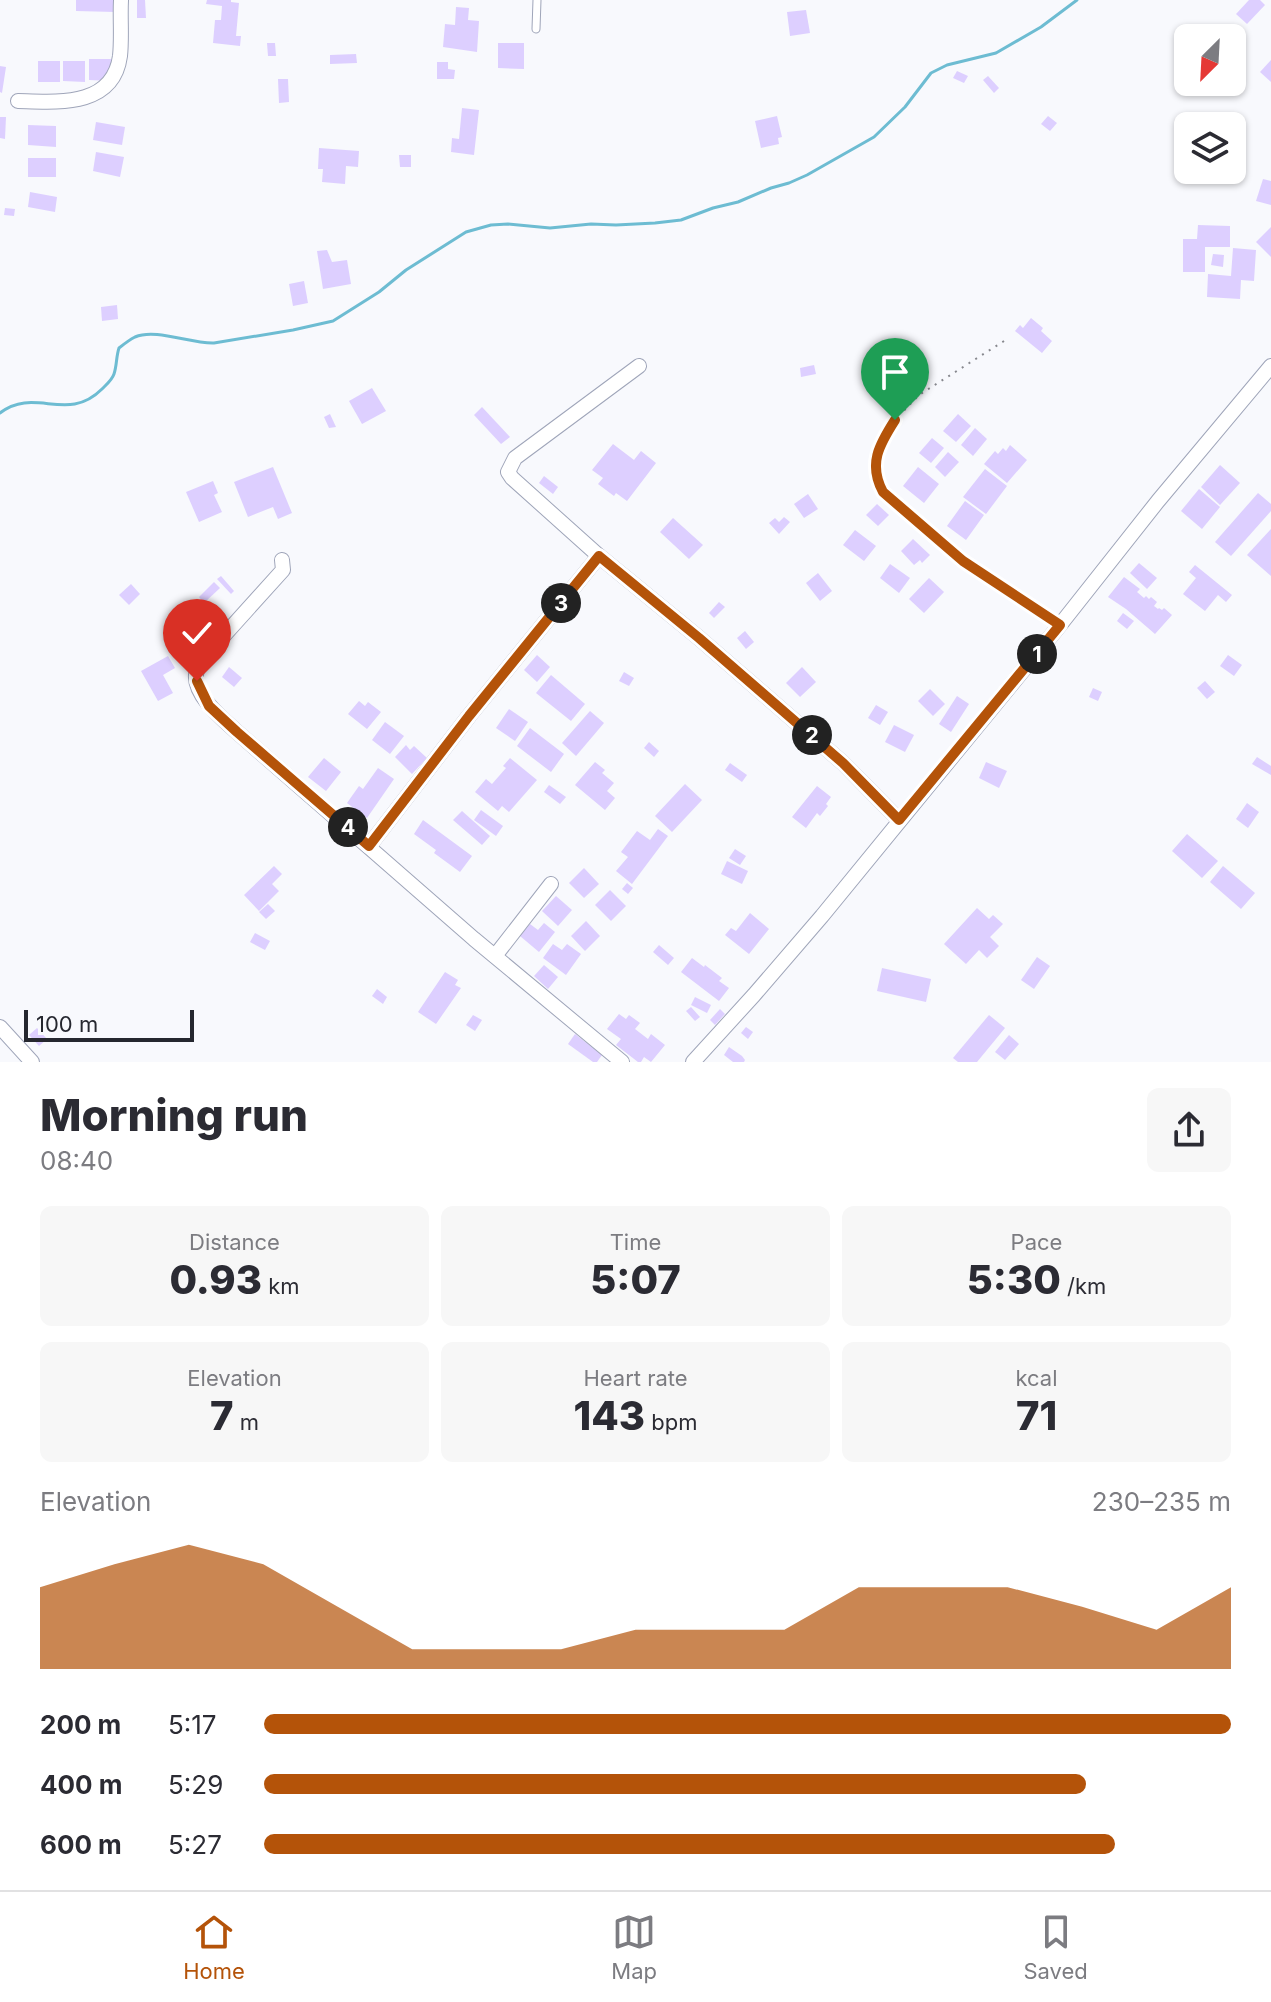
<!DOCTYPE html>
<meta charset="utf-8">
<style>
:root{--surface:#fff;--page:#f7f7f7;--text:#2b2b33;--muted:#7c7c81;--line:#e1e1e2;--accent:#b45309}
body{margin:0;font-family:Inter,sans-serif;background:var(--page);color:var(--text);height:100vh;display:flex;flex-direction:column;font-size:30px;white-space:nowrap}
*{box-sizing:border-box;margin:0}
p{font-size:26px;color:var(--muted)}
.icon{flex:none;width:44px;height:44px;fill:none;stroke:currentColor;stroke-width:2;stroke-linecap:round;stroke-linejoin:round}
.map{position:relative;height:1062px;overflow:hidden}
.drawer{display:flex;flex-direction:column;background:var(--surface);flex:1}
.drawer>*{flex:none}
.needle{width:52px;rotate:204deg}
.buttons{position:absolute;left:1174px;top:24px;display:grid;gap:16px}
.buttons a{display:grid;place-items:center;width:72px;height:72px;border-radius:12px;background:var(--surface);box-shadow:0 2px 6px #0004;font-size:40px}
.scale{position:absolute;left:24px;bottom:20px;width:170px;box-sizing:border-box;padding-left:8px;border:4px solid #25272f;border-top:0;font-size:22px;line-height:28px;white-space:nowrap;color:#25272f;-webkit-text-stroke:6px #f8f9fd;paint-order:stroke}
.pin{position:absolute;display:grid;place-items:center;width:68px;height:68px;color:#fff;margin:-82px -34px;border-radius:50% 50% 50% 0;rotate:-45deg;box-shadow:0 0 8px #0007}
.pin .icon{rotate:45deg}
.km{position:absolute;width:40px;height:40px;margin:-20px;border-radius:50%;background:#222;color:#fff;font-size:22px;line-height:40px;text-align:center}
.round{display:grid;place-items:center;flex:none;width:84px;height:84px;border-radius:12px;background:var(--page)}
.head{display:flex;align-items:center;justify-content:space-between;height:136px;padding:0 40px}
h1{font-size:44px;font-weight:800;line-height:60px}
.stats{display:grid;grid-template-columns:repeat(3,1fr);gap:12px;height:136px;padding:8px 40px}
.stats div{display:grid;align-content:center;border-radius:12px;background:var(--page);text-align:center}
.stats b{font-size:40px;font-weight:800}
.stats small{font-size:22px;font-weight:400}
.stats p{font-size:22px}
.chart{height:224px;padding:16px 40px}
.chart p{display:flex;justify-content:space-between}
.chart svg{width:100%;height:144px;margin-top:8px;fill:var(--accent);opacity:.7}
ul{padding:0 40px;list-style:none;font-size:26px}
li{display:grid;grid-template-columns:128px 96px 1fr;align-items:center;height:60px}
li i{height:20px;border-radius:10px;background:var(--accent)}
.tabs{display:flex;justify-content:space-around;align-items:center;height:112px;border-top:2px solid var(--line);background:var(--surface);font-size:22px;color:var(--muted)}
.tabs a{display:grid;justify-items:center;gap:4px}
.tabs .active{color:var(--accent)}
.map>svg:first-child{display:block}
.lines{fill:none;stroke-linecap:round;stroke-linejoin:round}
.stream{stroke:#6dbcd2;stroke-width:3}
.building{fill:#ddcfff}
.service-casing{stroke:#9fa5b9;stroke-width:9}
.minor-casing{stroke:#9fa5b9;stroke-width:16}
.path{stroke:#87888e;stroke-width:2;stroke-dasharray:2 6;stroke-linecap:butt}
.service{stroke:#fff;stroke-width:7}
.minor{stroke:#fff;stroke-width:14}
.route-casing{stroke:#fff;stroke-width:16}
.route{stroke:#b45309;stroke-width:10}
</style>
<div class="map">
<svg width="1271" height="1062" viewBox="0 0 1271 1062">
<rect width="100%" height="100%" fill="#f8f9fd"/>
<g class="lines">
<!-- stream -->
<path class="stream" d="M0,413C35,386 67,424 102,389C107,384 112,380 114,374C117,365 116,357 119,348C124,344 129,340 135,337C156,328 191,344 214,343L293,330L333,321L379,292L406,270L466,232L491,225L508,224L550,228L591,224L616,225L655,223L681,220L713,208L738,202L771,188L789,183L807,175L874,137L905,107L931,73L947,65L996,53L1041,27L1077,0"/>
</g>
<!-- building -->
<g class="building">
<path d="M76,0H115V12L76,11Z"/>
<path d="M137,0H145L146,18H137Z"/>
<path d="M207,0H231V2L239,3L236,36H241L240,46L213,43L215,20H221L222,6L206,4Z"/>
<path d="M1249,0H1260L1265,5L1247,24L1236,14Z"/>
<path d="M456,7L469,8L468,20L479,21L477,52L443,47L445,24L455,25Z"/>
<path d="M806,10L810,33L790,36L787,12Z"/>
<path d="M267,43H275L276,56H268Z"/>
<path d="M498,43H524V69L498,68Z"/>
<path d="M356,54L357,63L330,64V55Z"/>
<path d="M89,59H111L110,81L89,80Z"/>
<path d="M1271,60V82L1260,72Z"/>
<rect x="38" y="61" width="22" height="21"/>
<path d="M63,61H85V82L63,81Z"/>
<path d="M437,62H448V69L455,70L454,79H437Z"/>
<path d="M0,66L6,67L2,93L0,92Z"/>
<path d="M957,71L968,76L964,83L953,78Z"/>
<path d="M988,76L999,88L994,93L983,80Z"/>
<path d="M278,79H288L289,102L279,103Z"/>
<path d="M462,108L479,110L474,155L451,152L452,138L459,139Z"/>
<path d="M777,116L782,137L778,138L779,144L761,148L755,121Z"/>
<path d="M1048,116L1057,123L1050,131L1041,124Z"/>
<path d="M0,117H6L5,139L0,138Z"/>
<path d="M96,122L125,127L122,145L93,140Z"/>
<path d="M28,125L56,126V147L28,145Z"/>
<path d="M319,148L359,151L358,167L346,166L345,184L322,182L323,169H318Z"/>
<path d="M96,152L124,157L120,177L93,171Z"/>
<path d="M399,155H411V167H400Z"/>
<rect x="28" y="158" width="28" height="19"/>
<path d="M1263,179L1271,181V205L1256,201Z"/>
<path d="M30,192L57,197L55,212L28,207Z"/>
<path d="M5,208L15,209L14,216L4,215Z"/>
<path d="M1198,225L1230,226V247H1205V272H1183V239H1197Z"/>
<path d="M1271,227V257L1256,242Z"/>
<path d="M1233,248L1256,250L1254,281L1241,280L1240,299L1207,297L1208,274L1231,276Z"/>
<path d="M327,250L332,262L347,260L351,284L323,289L317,251Z"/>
<path d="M1213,254L1224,255L1223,267L1211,265Z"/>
<path d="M304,281L308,303L293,306L289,284Z"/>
<path d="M117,305L118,319L102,321L101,307Z"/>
<path d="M1031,318L1043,328L1041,331L1052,341L1042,353L1015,331L1020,325L1023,328Z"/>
<path d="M814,365L816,374L801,377L800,368Z"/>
<path d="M372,388L386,411L362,424L349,401Z"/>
<path d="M482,407L510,437L501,444L474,415Z"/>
<path d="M330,414L336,427L329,428L324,417Z"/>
<path d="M958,414L971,426L956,442L943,431Z"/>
<path d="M975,428L987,439L973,456L961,445Z"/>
<path d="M932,438L944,448L931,463L919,453Z"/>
<path d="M613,444L634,460L641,451L656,463L627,501L616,493L614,496L598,484L603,478L592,470Z"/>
<path d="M1010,445L1027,460L1007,483L984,464L995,451L998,454L1003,448L1006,451Z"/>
<path d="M948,452L959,462L945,477L935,467Z"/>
<path d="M1220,465L1240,483L1220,505L1201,487Z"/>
<path d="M273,467L292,513L278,519L273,507L248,517L234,482Z"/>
<path d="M918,467L939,484L924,503L903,486Z"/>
<path d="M985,469L1007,486L986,514L963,497Z"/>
<path d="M544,476L558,487L553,494L539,483Z"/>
<path d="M213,481L218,493L214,495L222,512L199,522L186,492Z"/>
<path d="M1199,489L1220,507L1202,529L1181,511Z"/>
<path d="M1258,493L1271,504V511L1231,556L1215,542Z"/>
<path d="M808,494L818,509L804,518L794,504Z"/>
<path d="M965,501L984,515L966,540L947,526Z"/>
<path d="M877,504L889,515L878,526L866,515Z"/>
<path d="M784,517L790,522L779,534L769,523L775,518L779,522Z"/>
<path d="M673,518L703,545L689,559L660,532Z"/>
<path d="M1271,529V576L1247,555Z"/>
<path d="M855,530L876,546L864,561L843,545Z"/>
<path d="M913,539L930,555L922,563L920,560L914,565L901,551Z"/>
<path d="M1139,563L1157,578L1147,589L1130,573Z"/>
<path d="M890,564L910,578L899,593L880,578Z"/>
<path d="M1195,565L1232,595L1226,602L1218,595L1205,611L1183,594L1196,578L1189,572Z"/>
<path d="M818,573L832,591L820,601L806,583Z"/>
<path d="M221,576L234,591L231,594L217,579Z"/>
<path d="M1124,577L1140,589L1137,592L1144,598L1146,596L1149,599L1151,597L1157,602L1154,606L1158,609L1159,608L1162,610L1164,608L1172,615L1155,634L1126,609L1108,597Z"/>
<path d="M929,578L944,592L924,613L909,599Z"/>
<path d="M214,582L220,588L204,603L199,597Z"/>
<path d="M131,584L140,594L129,605L119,595Z"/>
<path d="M719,602L725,607L714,618L709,613Z"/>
<path d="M1123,613L1134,621L1127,629L1117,621Z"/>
<path d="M745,631L754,642L746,649L737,638Z"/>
<path d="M537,655L550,667L537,682L524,670Z"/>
<path d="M1228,655L1242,665L1234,676L1220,666Z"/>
<path d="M168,656L175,668L163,675L173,693L158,701L141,671Z"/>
<path d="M229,667L242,678L234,687L222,677Z"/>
<path d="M802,667L816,682L800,697L786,683Z"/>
<path d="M624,672L634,678L629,686L619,681Z"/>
<path d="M551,675L585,704L571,721L536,693Z"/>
<path d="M1205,681L1215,692L1207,699L1197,688Z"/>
<path d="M1093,688L1102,692L1098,701L1089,697Z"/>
<path d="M930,689L945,704L933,716L918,701Z"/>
<path d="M957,696L969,704L951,732L939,724Z"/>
<path d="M359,701L365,706L368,702L381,712L367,729L348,714Z"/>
<path d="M876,705L888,712L880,725L868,718Z"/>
<path d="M509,709L528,722L515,741L496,728Z"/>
<path d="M590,711L604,723L576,756L562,743Z"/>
<path d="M385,722L404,736L390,754L372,740Z"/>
<path d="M894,725L914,735L905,752L885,742Z"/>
<path d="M530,728L564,754L551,772L517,746Z"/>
<path d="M649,742L659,751L654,757L644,748Z"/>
<path d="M406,745L410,750L414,746L427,758L412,774L395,757Z"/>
<path d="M1257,757L1271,766V775L1252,764Z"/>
<path d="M324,758L341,772L326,791L308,777Z"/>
<path d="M510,758L537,780L509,812L502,806L498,811L475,792L486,779L492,784L506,768L503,766Z"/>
<path d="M595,762L605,770L602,773L614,783L607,791L615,798L605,810L575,785Z"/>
<path d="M986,762L1007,771L999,788L979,778Z"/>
<path d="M730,763L747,775L742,782L725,770Z"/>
<path d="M378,768L394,779L367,818L347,803L359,786L363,789Z"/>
<path d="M685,784L702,800L672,832L655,816Z"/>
<path d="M549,785L566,797L560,804L544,792Z"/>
<path d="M817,786L831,797L826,804L828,806L820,816L817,813L806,828L792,817Z"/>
<path d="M1247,803L1259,812L1248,828L1236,819Z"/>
<path d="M481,810L503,826L496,836L474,820Z"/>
<path d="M462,811L490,836L482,845L453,820Z"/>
<path d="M423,820L472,856L460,872L434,853L436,850L414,834Z"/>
<path d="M658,829L668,836L632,884L616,871L628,857L621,852L637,831L650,840Z"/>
<path d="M1187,834L1218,861L1202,878L1172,851Z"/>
<path d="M735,849L746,856L740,865L729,858Z"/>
<path d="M727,861L748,871L742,884L721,874Z"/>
<path d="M274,866L282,874L272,884L279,891L259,911L244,895Z"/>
<path d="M1223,866L1255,893L1241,909L1210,882Z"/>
<path d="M584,868L599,884L584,898L569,883Z"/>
<path d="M627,883L633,888L628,894L622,889Z"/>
<path d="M610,890L626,906L611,921L595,905Z"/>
<path d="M556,896L572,910L558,926L542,911Z"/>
<path d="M268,904L275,911L266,919L259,912Z"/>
<path d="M977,908L989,919L993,915L1003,924L990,937L999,946L987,958L979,950L966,964L944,944Z"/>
<path d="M750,913L769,929L749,954L725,935L731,928L736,931Z"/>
<path d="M586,921L600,936L585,951L571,936Z"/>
<path d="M544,923L555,932L539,952L520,936L530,924L538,930Z"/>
<path d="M255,933L270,941L265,950L250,942Z"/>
<path d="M553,944L562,950L567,944L581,954L566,975L543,958Z"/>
<path d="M659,945L674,958L668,965L653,952Z"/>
<path d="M1037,957L1050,966L1034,989L1021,980Z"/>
<path d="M692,958L704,967L705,965L722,978L719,981L729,988L719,1001L681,972Z"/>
<path d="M544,965L558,977L548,989L534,976Z"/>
<path d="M882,968L931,979L926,1002L877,991Z"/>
<path d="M445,972L458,980L455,985L461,988L436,1024L418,1012Z"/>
<path d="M377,989L387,997L383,1004L372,996Z"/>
<path d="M695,997L711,1005L707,1013L691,1005Z"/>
<path d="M691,1007L700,1017L695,1021L686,1011Z"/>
<path d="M720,1009L725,1014L715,1025L710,1020Z"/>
<path d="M619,1014L626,1019L629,1015L640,1023L635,1029L648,1039L651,1034L665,1045L651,1062L644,1057L641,1062H638L616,1045L621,1039L607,1029Z"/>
<path d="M473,1015L482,1020L475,1031L466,1025Z"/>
<path d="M989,1015L1005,1028L977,1062H958L953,1058Z"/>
<path d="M746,1027L753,1032L748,1039L741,1033Z"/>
<path d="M37,1028L47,1039L39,1046L29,1035Z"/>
<path d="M575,1034L602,1055L597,1062H593L568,1044Z"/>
<path d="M1009,1035L1019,1044L1005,1060L995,1052Z"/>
<path d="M729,1047L742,1056L745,1060L744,1062H733L724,1055Z"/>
</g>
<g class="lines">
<!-- service casing -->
<g class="service-casing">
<path id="service" d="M536,29L537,0"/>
</g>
<!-- minor casing -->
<g class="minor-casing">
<g id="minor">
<path d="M18,101C56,102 113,108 120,56C122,38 120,18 121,0"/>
<path d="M639,366L515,458L508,472L512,478L599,556L699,638L843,763L899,820"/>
<path d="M282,560L283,570L200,662C199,663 196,673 196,675C194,696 223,719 237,732L474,939L622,1062"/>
<path d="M369,846L469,716L599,556"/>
<path d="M495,956L551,884"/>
<path d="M0,1027L32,1062"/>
<path d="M693,1062L754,995L822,916L1060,625L1158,501L1271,366"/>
</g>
</g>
<!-- path -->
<path class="path" d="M1004,341L919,395L895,420L879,448L874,463L876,479L883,492L963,561L1049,618"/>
<!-- service -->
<use href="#service" class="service"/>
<!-- minor -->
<use href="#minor" class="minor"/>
</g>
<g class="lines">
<!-- route casing -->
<g class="route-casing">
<path id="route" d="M197,681L209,706L237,732L369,846L469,716L599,556L699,638L843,763L899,820L1060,625L963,561L883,492C868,464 879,445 895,420"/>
</g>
<!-- route -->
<use href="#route" class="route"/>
</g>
</svg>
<div class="buttons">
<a><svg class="needle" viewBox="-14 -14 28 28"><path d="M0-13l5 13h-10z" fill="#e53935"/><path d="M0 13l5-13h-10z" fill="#7c7c81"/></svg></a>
<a><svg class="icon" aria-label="layers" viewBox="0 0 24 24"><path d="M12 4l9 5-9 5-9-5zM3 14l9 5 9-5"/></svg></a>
</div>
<div class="scale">100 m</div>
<div class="pin" style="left:895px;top:420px;background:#1e9e55"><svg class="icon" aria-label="arrive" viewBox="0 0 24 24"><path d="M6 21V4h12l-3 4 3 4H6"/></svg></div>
<div class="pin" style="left:197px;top:681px;background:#d93025"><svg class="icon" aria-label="check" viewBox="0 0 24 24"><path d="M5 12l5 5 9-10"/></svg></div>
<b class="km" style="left:1037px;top:654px">1</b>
<b class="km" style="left:812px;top:735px">2</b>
<b class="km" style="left:561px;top:603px">3</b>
<b class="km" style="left:348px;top:827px">4</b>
</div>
<section class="drawer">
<div class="head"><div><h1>Morning run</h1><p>08:40</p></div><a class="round"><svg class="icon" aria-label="share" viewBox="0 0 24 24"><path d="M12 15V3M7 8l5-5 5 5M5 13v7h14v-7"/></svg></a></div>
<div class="stats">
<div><p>Distance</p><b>0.93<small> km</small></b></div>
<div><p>Time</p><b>5:07</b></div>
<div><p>Pace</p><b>5:30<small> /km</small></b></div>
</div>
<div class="stats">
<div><p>Elevation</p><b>7<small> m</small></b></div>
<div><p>Heart rate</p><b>143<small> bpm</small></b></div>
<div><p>kcal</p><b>71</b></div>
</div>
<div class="chart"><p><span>Elevation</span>230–235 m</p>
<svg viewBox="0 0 160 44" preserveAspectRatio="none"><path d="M0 44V19L10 12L20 6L30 12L40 25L50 38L60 38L70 38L80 32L90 32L100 32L110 19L120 19L130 19L140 25L150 32L160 19V44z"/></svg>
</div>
<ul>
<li><b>200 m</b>5:17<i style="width:100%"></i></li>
<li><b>400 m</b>5:29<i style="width:85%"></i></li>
<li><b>600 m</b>5:27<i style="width:88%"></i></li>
</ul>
</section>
<nav class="tabs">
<a class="active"><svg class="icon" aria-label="home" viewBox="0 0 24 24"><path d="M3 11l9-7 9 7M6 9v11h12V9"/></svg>Home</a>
<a><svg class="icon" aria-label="map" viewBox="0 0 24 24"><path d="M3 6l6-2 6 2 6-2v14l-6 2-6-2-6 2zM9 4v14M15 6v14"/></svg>Map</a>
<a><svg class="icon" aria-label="saved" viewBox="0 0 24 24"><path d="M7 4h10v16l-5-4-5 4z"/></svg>Saved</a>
</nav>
